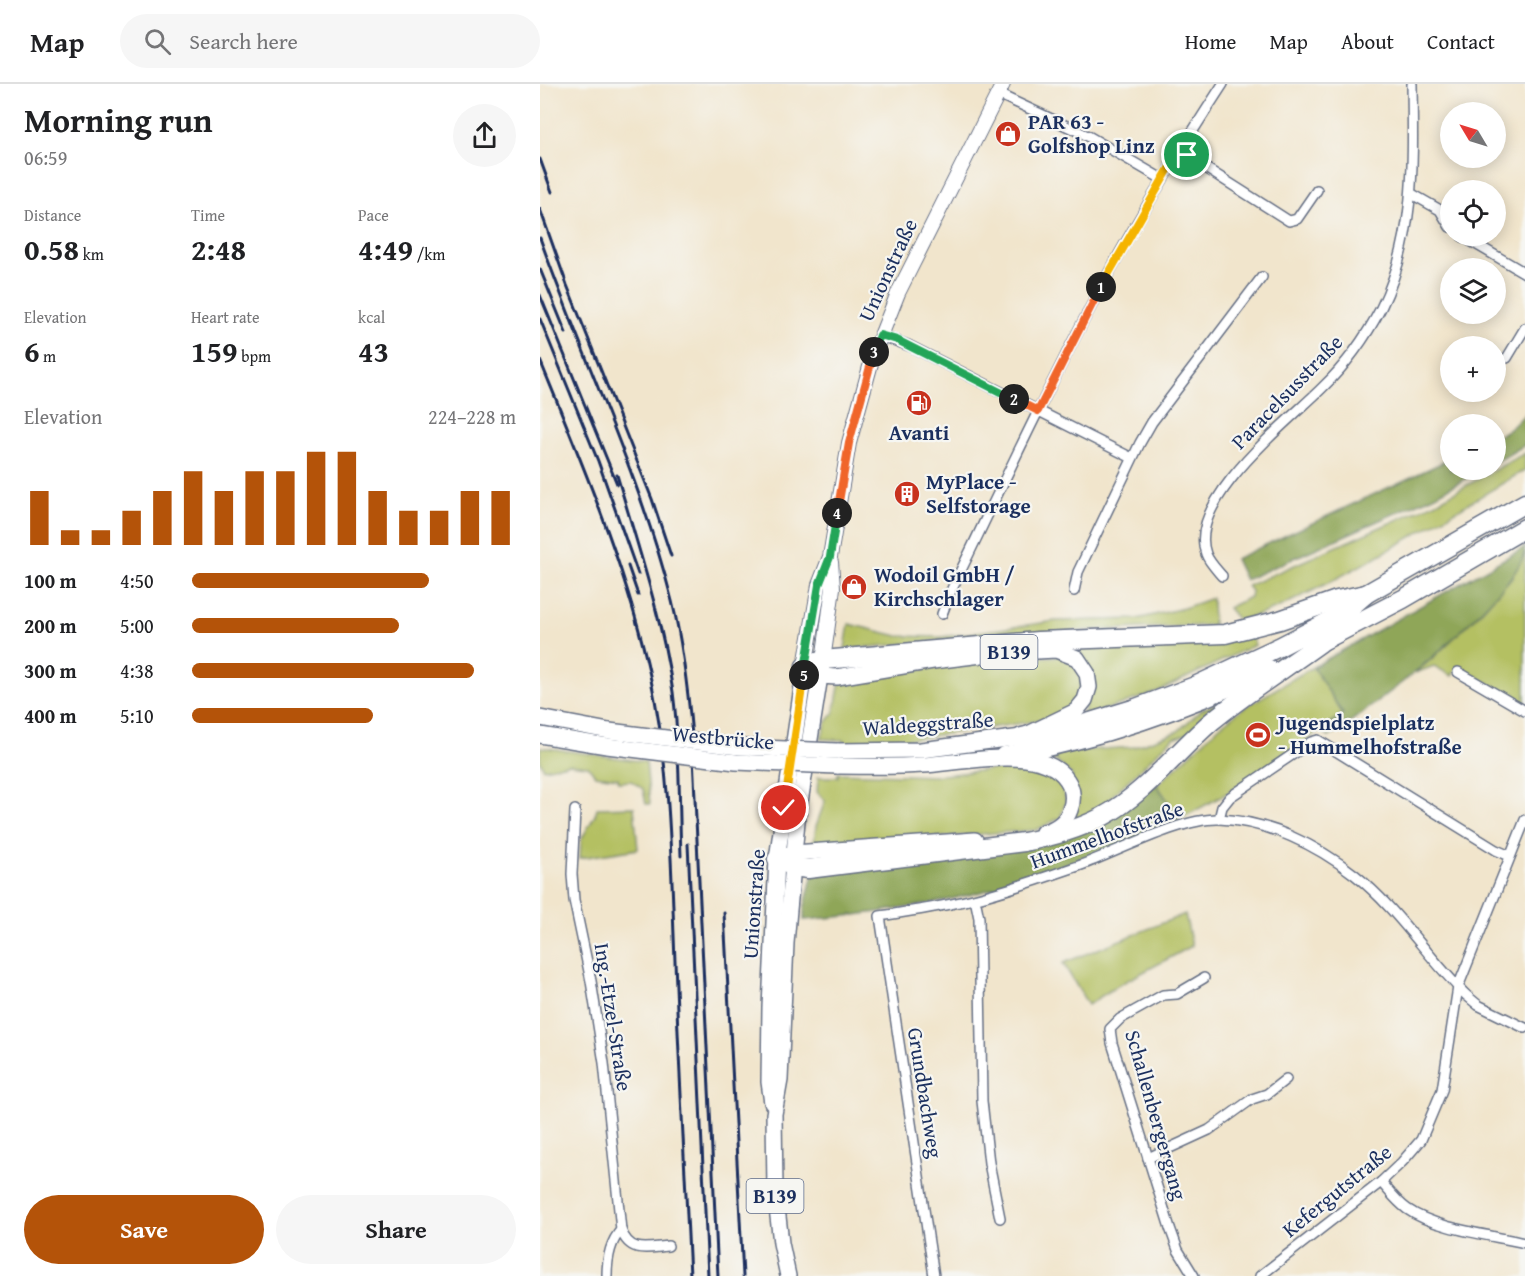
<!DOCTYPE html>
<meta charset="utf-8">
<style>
:root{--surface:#fff;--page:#f6f6f6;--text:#202124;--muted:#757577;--line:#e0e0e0;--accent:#b45309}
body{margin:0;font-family:"Gentium Book Plus",serif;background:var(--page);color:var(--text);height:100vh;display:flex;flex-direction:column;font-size:22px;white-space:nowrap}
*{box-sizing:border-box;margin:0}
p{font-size:20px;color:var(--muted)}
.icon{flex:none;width:33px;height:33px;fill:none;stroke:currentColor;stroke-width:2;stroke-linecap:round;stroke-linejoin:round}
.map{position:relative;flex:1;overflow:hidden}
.panel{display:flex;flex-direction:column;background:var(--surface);width:540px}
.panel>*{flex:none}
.needle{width:39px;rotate:308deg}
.tools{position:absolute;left:900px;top:18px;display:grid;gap:12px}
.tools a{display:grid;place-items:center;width:66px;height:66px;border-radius:50%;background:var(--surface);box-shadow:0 3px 15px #0003;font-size:30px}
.pin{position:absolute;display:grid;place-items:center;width:51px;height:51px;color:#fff;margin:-26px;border:3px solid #fff;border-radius:50%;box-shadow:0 2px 6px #0007}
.km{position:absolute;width:30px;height:30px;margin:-15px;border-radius:50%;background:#222;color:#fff;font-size:16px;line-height:30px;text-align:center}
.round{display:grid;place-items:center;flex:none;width:63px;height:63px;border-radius:32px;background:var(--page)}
.summary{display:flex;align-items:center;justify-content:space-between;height:102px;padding:0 24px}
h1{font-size:33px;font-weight:700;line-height:45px}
.stats{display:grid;grid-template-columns:repeat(3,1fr);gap:9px;height:102px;padding:6px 24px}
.stats div{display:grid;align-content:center}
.stats b{font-size:30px;font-weight:700}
.stats small{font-size:16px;font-weight:400}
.stats p{font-size:16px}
.chart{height:168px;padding:12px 24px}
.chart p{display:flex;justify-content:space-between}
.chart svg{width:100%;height:108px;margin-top:6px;stroke:var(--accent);stroke-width:6}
.action{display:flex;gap:12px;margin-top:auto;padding:12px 24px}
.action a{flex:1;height:69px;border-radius:36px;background:var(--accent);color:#fff;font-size:24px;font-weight:700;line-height:69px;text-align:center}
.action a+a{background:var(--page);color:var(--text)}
ul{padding:0 24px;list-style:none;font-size:20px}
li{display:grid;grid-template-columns:96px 72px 1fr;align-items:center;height:45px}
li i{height:15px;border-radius:8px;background:var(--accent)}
header{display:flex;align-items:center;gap:36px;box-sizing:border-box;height:84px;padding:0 30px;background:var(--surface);border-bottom:2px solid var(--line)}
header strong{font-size:28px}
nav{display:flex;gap:33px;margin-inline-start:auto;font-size:21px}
.search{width:420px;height:54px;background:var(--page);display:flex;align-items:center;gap:15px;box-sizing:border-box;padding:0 21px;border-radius:33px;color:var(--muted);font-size:22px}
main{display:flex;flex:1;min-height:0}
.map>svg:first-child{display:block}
.green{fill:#b4c062;stroke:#687860;stroke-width:1.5}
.forest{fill:#8fa658;stroke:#556a5b;stroke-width:1.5}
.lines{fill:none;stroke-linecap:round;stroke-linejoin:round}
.street-casing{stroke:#666f84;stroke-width:12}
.secondary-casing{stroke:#666f84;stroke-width:16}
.primary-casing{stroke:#666f84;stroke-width:18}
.highway-casing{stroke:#666f84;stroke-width:21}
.street{stroke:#fff;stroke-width:9}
.secondary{stroke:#fff;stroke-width:14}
.primary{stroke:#fff;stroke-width:15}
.highway{stroke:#fff;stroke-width:18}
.rail{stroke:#1b2f5e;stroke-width:3}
.primary-bridge-casing{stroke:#666f84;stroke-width:18;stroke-linecap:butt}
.primary-bridge{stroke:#fff;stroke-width:15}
.split-1-casing{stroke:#fff;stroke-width:12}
.split-2-casing{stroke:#fff;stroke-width:12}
.split-3-casing{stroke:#fff;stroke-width:12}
.split-4-casing{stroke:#fff;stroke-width:12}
.split-5-casing{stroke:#fff;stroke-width:12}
.split-6-casing{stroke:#fff;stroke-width:12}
.split-1{stroke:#f5b400;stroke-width:8}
.split-2{stroke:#f0652b;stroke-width:8}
.split-3{stroke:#22a559;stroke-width:8}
.split-4{stroke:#f0652b;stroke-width:8}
.split-5{stroke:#22a559;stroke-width:8}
.split-6{stroke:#f5b400;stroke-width:8}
.labels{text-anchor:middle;stroke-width:4.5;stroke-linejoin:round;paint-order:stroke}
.shield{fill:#f6f6f2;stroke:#5d6b8a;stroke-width:1.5}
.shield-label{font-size:20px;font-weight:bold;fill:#1b2f5e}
.poi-label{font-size:21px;font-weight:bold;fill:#1b2f5e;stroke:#f6f6f2;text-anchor:start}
.street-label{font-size:21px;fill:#1b2f5e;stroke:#f6f6f2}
</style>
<header>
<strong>Map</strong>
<div class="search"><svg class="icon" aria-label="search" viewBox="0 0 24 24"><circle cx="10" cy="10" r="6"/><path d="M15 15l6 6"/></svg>Search here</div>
<nav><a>Home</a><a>Map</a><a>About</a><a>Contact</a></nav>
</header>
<main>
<section class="panel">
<div class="summary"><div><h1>Morning run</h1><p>06:59</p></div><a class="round"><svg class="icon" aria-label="share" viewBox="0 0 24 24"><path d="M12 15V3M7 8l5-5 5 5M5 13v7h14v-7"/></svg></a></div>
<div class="stats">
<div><p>Distance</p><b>0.58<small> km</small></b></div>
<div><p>Time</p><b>2:48</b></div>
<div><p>Pace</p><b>4:49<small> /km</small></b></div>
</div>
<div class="stats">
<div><p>Elevation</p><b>6<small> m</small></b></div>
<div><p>Heart rate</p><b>159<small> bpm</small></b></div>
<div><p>kcal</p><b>43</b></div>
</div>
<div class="chart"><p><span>Elevation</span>224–228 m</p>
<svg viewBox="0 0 160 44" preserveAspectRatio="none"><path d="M5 44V22M15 44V38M25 44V38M35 44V30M45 44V22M55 44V14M65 44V22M75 44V14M85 44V14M95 44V6M105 44V6M115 44V22M125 44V30M135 44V30M145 44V22M155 44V22"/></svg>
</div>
<ul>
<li><b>100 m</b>4:50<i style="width:73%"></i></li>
<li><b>200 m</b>5:00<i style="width:64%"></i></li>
<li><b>300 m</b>4:38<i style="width:87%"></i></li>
<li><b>400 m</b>5:10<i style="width:56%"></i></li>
</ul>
<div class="action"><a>Save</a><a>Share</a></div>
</section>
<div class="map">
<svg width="985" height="1192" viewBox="0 0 985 1192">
<rect width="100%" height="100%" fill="#f6f6f2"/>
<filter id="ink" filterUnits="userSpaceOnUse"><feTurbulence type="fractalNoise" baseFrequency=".0167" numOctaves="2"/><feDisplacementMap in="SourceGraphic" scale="12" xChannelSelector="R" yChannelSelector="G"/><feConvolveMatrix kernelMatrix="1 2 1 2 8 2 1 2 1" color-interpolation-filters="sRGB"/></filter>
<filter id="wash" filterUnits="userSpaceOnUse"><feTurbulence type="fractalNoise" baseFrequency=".008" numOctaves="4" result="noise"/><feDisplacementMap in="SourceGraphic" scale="24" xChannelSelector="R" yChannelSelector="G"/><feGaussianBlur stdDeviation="1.35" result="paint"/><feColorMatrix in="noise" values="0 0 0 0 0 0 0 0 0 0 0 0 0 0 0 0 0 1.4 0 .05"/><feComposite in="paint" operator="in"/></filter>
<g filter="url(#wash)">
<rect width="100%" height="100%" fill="#f1e5cc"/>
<!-- green -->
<g class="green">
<path d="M985,369V386C921,424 857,463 790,498C761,512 730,531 698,536L688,524L710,513L711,507L707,502L895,419Z"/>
<path d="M985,468V620L918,582L912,592L894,582L875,589L893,574L937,532L971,494Z"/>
<path d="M672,514L673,541L489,549L306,565L305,564L309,540L358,552L401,553L516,537L597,535L644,524Z"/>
<path d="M711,552L715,561L614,609L537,635L545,627L540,568L535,564C594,559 653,565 711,552Z"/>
<path d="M522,572L536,582L541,595L539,613L527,626L504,636L343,659L303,660V656L281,655L286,639L294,629L300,598L444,576Z"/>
<path d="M773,583L803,630L693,706L640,735L617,701L680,642L702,625Z"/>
<path d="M687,615L649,649L633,654L572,712L564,722L530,741L532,691L516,677L505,672L536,664L548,666L594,663L638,647L661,626Z"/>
<path d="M0,663L106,678L110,720H106L103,705L91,697L79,698L78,694L55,691L48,682L28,680L4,685L0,677Z"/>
<path d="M482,682L512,689L522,699L526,718L520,734L496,746L364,756L282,760L274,758L276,742L285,717L277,708L278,693H298V689L395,692Z"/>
<path d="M94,723L98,765L40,774L41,756L55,731L57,724Z"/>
<path d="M645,830L652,862L577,902L548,921L523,879Z"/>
</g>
<!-- forest -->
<g class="forest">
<path d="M985,330V361L956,378V353L971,344Z"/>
<path d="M910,375V386H942L894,412L705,496L695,475Z"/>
<path d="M985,463C985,480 965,501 954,513C905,567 849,611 789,653L781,647L803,630L773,583Z"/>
<path d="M617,701L640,735C577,761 513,787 448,806C387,823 326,831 264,836V825L273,790L488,762Z"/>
</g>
</g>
<g filter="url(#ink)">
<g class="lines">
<!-- street casing -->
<g class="street-casing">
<g id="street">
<path d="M458,10L548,52L622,95"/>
<path d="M639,67L749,137L757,135L777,106"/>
<path d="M872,110L900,126L910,143"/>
<path d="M922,152L985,189"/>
<path d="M340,251L370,262L592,374"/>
<path d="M967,274L985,244"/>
<path d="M682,492C676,485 669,478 666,470C646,417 749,337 782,304C806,281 826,253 841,224C876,153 873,77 872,0"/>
<path d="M534,507L538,488L600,359L612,338L722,193"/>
<path d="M402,530L410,509C458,410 505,309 557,211C595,139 638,69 683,0"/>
<path d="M918,588L985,627"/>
<path d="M35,726L32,790L34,816L51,897L64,979L81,1146C90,1170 107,1164 128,1162"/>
<path d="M679,735L682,723L690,713L771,658L778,656L956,766L970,772"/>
<path d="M435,815L439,834L442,1017L449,1079L460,1134"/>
<path d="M608,1074L669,1046L712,1015L727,1010L746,995"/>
<path d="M841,1098C849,1107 857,1118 867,1125C895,1145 951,1151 985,1159"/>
<path d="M67,1192C67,1176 70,1158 81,1146"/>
<path d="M394,1192L340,832C371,827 402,823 433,815C470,806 506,793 541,781C579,767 641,734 679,735C728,737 777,761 815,791C858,825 887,873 926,911L938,921L985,944"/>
<path d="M654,1192L638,1166L630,1144L572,959L570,945L580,935L623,911L637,910L664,894"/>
<path d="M720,1192L841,1098L862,1078L881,1056L902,1006L918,903L985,736"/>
</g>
</g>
<!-- secondary casing -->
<g class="secondary-casing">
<g id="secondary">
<path d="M265,582L279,501L290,473L309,359L333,272L358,209L463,0"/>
<path d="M282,584L293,504L291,478"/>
</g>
</g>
<!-- primary casing -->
<g class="primary-casing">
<g id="primary">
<path d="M272,588L280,592L297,593L393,577L458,569L516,566L537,574L547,589L549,603L545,616L536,627L482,653L381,666L297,667"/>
<path d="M0,634L69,647"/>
<path d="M0,651L67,662"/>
<path d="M297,682C326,682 354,683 383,681C420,679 504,659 527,696C533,705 534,716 530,726C526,738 515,745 503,748"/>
<path d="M247,771L254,769L435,756"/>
<path d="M232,1019L229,998L230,923L237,775L265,582"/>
<path d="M248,1192L241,1159L235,1106L234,1030L240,996L246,859L257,737L280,592"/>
</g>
</g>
<!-- highway casing -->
<g class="highway-casing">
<g id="highway">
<path d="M769,564L863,515L985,444"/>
<path d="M265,582L283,576L498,557L685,550L740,536L797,516L826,510"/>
<path d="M482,653L547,639L596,624L655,602L739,563L803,530L826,510L985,419"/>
<path d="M464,672C556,655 644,626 729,585"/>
<path d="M237,775L253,783L268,785L484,758C511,753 537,746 562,733C605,710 636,668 672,637C706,609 744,585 780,559"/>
</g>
</g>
<!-- street -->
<use href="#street" class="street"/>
<!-- secondary -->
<use href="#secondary" class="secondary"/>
<!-- primary -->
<use href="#primary" class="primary"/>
<!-- highway -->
<use href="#highway" class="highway"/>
<!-- rail -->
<g class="rail">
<path d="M0,75L12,108"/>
<path d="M0,125L27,201L112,415L131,472"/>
<path d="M0,154C43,275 100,392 132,517C143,561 148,606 152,652L178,1192"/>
<path d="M0,185L26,249"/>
<path d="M0,211L77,400"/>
<path d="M0,235L58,377L98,490"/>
<path d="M0,276C42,379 88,487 111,596C131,688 131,783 135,877C139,982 145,1087 150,1192"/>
<path d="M77,391C98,463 122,534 133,608C140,662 139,718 141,772"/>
<path d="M88,482L98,511"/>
<path d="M148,760L168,1192"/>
<path d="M184,829L203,1192"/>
</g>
<!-- primary-bridge casing -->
<g class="primary-bridge-casing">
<g id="primary-bridge">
<path d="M69,647L199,663L297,667"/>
<path d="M67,662L196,678L297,682"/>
</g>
</g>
<!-- primary-bridge -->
<use href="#primary-bridge" class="primary-bridge"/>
</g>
</g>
<g class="lines" filter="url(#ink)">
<!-- split-1 casing -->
<g class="split-1-casing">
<path id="split-1" d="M561,203L639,67L647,71"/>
</g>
<!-- split-2 casing -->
<g class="split-2-casing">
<path id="split-2" d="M474,315L498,327L561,203"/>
</g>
<!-- split-3 casing -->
<g class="split-3-casing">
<path id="split-3" d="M334,268L340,251L357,256L474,315"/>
</g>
<!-- split-4 casing -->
<g class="split-4-casing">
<path id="split-4" d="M297,429L309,359L334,268"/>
</g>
<!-- split-5 casing -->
<g class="split-5-casing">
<path id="split-5" d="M264,591L279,501L290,473L297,429"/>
</g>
<!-- split-6 casing -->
<g class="split-6-casing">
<path id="split-6" d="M244,724L264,591"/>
</g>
<!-- split-1 -->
<use href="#split-1" class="split-1"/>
<!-- split-2 -->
<use href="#split-2" class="split-2"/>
<!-- split-3 -->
<use href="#split-3" class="split-3"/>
<!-- split-4 -->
<use href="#split-4" class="split-4"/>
<!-- split-5 -->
<use href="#split-5" class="split-5"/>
<!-- split-6 -->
<use href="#split-6" class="split-6"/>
</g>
<!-- icons -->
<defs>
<g id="shop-disc" transform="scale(1.35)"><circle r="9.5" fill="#c8321e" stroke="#f6f6f2"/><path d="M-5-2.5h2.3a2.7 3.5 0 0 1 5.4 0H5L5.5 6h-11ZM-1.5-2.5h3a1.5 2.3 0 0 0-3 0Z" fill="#fff"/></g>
<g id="fuel-disc" transform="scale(1.35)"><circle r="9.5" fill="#c8321e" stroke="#f6f6f2"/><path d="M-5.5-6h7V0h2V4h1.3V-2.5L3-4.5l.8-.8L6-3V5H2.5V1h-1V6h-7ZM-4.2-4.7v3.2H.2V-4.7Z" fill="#fff"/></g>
<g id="building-disc" transform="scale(1.35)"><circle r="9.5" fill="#c8321e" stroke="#f6f6f2"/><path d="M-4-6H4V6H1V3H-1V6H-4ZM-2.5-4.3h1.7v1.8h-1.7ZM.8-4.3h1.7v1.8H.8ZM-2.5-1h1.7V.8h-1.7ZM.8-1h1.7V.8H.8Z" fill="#fff"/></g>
<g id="stadium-disc" transform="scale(1.35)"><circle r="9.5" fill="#c8321e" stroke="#f6f6f2"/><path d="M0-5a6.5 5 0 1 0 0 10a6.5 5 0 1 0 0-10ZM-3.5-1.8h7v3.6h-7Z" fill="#fff"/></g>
</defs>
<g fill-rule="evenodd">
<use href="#shop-disc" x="468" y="50"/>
<use href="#fuel-disc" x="379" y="319"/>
<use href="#building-disc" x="367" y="410"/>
<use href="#shop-disc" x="314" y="503"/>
<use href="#stadium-disc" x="718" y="651"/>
</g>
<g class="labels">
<!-- shield labels -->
<g class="shield">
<rect x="440.5" y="551" width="57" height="34" rx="4.5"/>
<rect x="206.5" y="1095" width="57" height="34" rx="4.5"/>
</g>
<g class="shield-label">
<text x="469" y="575">B139</text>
<text x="235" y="1119">B139</text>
</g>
<!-- poi labels -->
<g class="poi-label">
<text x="488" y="45">PAR 63 -<tspan x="488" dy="24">Golfshop Linz</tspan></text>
<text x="379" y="356" text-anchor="middle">Avanti</text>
<text x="386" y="405">MyPlace -<tspan x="386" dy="24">Selfstorage</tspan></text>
<text x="334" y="498">Wodoil GmbH /<tspan x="334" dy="24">Kirchschlager</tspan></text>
<text x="738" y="646">Jugendspielplatz<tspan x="738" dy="24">- Hummelhofstraße</tspan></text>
</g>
<!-- street labels -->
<g class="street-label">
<text transform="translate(348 186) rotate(-65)" y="7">Unionstraße</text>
<text transform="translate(747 308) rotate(-46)" y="7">Paracelsusstraße</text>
<text transform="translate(388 640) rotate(-4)" y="7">Waldeggstraße</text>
<text transform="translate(183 654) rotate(5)" y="7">Westbrücke</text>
<text transform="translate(567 751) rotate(-20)" y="7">Hummelhofstraße</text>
<text transform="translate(214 820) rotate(-86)" y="7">Unionstraße</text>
<text transform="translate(73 933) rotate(81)" y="7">Ing.-Etzel-Straße</text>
<text transform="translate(385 1009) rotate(81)" y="7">Grundbachweg</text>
<text transform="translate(616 1031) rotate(74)" y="7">Schallenbergergang</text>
<text transform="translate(797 1107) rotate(-39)" y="7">Kefergutstraße</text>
</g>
</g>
</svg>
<div class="tools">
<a><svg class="needle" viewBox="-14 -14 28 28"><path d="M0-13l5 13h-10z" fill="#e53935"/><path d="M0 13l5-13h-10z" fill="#757577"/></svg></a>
<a><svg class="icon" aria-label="locate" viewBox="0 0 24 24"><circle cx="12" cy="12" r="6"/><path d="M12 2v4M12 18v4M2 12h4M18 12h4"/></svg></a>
<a><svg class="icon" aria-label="layers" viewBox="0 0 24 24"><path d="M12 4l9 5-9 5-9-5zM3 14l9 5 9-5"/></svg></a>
<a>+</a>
<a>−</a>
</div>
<div class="pin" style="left:647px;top:71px;background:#1e9e55"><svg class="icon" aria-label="arrive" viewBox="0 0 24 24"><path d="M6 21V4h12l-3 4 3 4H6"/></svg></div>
<div class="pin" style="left:244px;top:724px;background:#d93025"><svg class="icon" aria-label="check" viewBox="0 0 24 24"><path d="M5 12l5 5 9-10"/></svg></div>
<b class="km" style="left:561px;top:203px">1</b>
<b class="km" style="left:474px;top:315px">2</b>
<b class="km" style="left:334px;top:268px">3</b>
<b class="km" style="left:297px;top:429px">4</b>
<b class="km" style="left:264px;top:591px">5</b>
</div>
</main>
